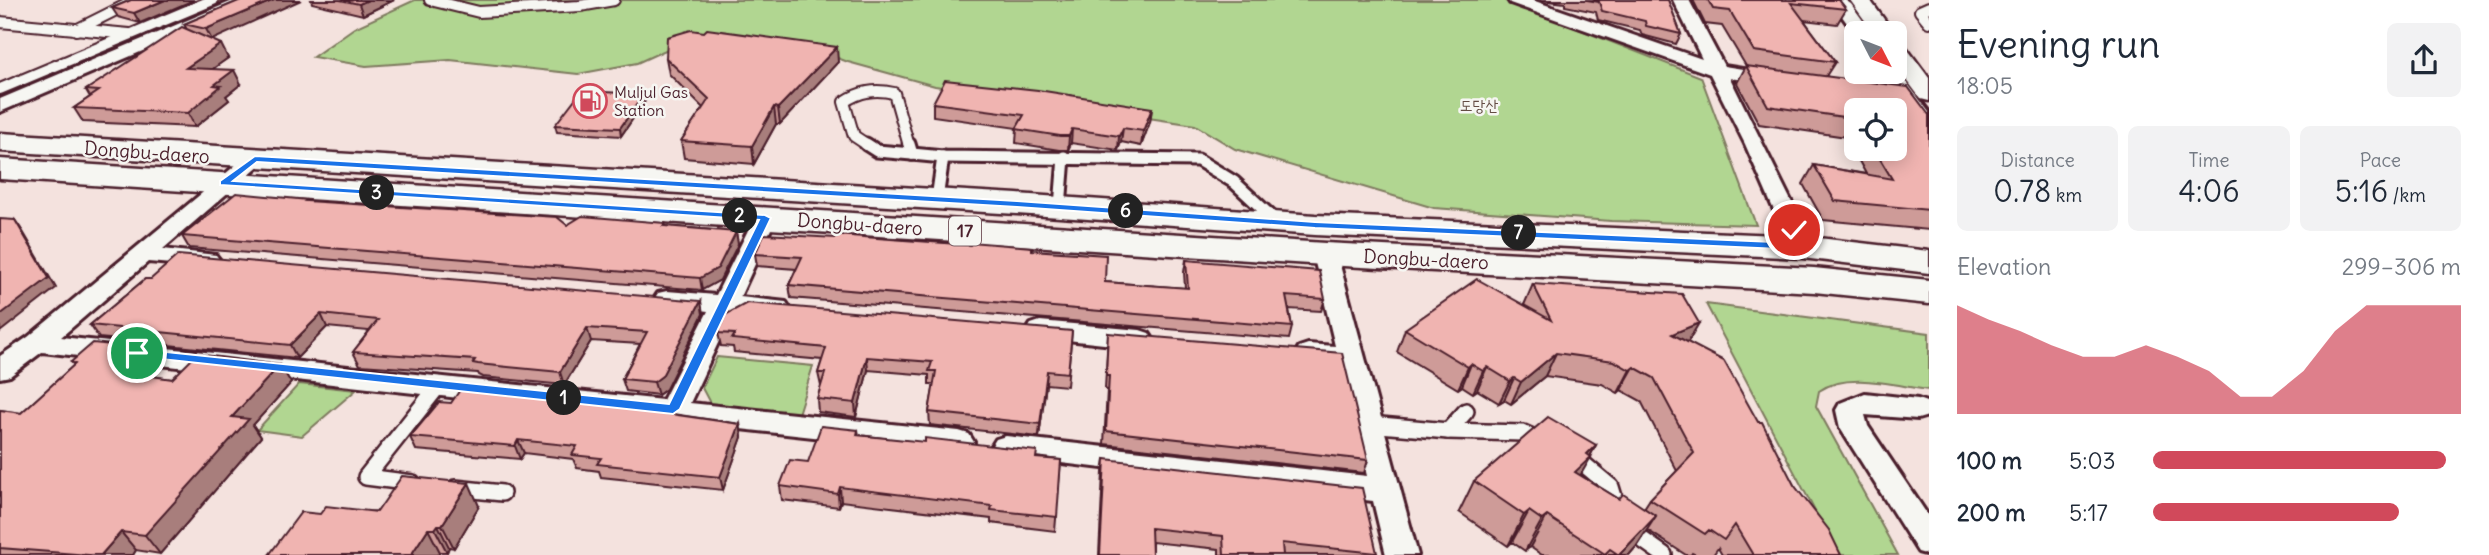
<!DOCTYPE html>
<meta charset="utf-8">
<style>
:root{--surface:#fff;--page:#f2f2f3;--text:#1f2937;--muted:#747a83;--accent:#d1495b}
body{margin:0;font-family:Delius,"Poor Story",sans-serif;background:var(--page);color:var(--text);height:100vh;display:flex;flex-direction:column;font-size:26px;white-space:nowrap}
*{box-sizing:border-box;margin:0}
p{font-size:23px;color:var(--muted)}
.icon{flex:none;width:38px;height:38px;fill:none;stroke:currentColor;stroke-width:2;stroke-linecap:round;stroke-linejoin:round}
.map{position:relative;flex:1;overflow:hidden}
.panel{display:flex;flex-direction:column;background:var(--surface);width:560px}
.panel>*{flex:none}
.needle{width:46px;rotate:132deg}
.tools{position:absolute;left:1844px;top:21px;display:grid;gap:14px}
.tools a{display:grid;place-items:center;width:63px;height:63px;border-radius:10px;background:var(--surface);box-shadow:0 4px 18px #0003;font-size:35px}
.pin{position:absolute;display:grid;place-items:center;width:60px;height:60px;color:#fff;margin:-30px;border:4px solid #fff;border-radius:50%;box-shadow:0 2px 7px #0007}
.km{position:absolute;width:35px;height:35px;margin:-18px;border-radius:50%;background:#222;color:#fff;font-size:19px;line-height:35px;text-align:center}
.round{display:grid;place-items:center;flex:none;width:74px;height:74px;border-radius:10px;background:var(--page)}
.summary{display:flex;align-items:center;justify-content:space-between;height:119px;padding:0 28px}
h1{font-size:38px;font-weight:600;line-height:52px}
.figures{display:grid;grid-template-columns:repeat(3,1fr);gap:10px;height:119px;padding:7px 28px}
.figures div{display:grid;align-content:center;border-radius:10px;background:var(--page);text-align:center}
.figures b{font-size:30px;font-weight:600}
.figures small{font-size:19px;font-weight:400}
.figures p{font-size:19px}
.chart{height:196px;padding:14px 28px}
.chart p{display:flex;justify-content:space-between}
.chart svg{width:100%;height:126px;margin-top:7px;fill:var(--accent);opacity:.7}
ul{padding:0 28px;list-style:none;font-size:23px}
li{display:grid;grid-template-columns:112px 84px 1fr;align-items:center;height:52px}
li i{height:18px;border-radius:9px;background:var(--accent)}
main{display:flex;flex:1;min-height:0}
.map>svg:first-child{display:block}
.green{fill:#b1d691;stroke:#7e7a5e;stroke-width:2}
.lines{fill:none;stroke-linecap:round;stroke-linejoin:round}
.service-far2-casing{stroke:#4a1f2b;stroke-width:14}
.service-far1-casing{stroke:#4a1f2b;stroke-width:17}
.service-casing{stroke:#4a1f2b;stroke-width:20}
.minor-casing{stroke:#4a1f2b;stroke-width:6}
.tertiary-casing{stroke:#4a1f2b;stroke-width:5}
.primary-casing{stroke:#4a1f2b;stroke-width:5}
.service-far2{stroke:#f6f6f2;stroke-width:10}
.service-far1{stroke:#f6f6f2;stroke-width:11}
.service{stroke:#f6f6f2;stroke-width:15}
.minor{fill:#f6f6f2;fill-rule:evenodd}
.tertiary{fill:#f6f6f2;fill-rule:evenodd}
.primary{fill:#f6f6f2;fill-rule:evenodd}
.wall{fill:#ce9b98;stroke:#4a1f2b;stroke-width:2;fill-rule:evenodd}
.shaded-wall{fill:#a87e7c;stroke:#4a1f2b;stroke-width:2}
.building{fill:#f0b4b1;stroke:#4a1f2b;stroke-width:2}
.route{fill:#1a73e8;stroke:#fff;stroke-width:2}
.labels{text-anchor:middle;stroke-width:5;stroke-linejoin:round;paint-order:stroke}
.far-poi-label{font-size:16px;fill:#4a1f2b;stroke:#f6f6f2;text-anchor:start}
.far-park-label{font-size:16px;fill:#644d44;stroke:#f6f6f2}
.shield{fill:#f6f6f2;stroke:#7e6067;stroke-width:2}
.shield-label{font-size:18px;font-weight:bold;fill:#4a1f2b}
.street-label{font-size:19px;fill:#4a1f2b;stroke:#f6f6f2}
</style>
<main>
<div class="map">
<svg width="1929" height="555" viewBox="0 0 1929 555">
<rect width="100%" height="100%" fill="#f4e2de"/>
<filter id="ink" filterUnits="userSpaceOnUse"><feTurbulence type="fractalNoise" baseFrequency=".0143" numOctaves="2"/><feDisplacementMap in="SourceGraphic" scale="14" xChannelSelector="R" yChannelSelector="G"/><feConvolveMatrix kernelMatrix="1 2 1 2 8 2 1 2 1" color-interpolation-filters="sRGB"/></filter>
<g filter="url(#ink)">
<!-- green -->
<g class="green">
<path d="M415,0H1504L1701,77L1756,225L1611,221L1434,208L1235,149L1195,125L935,86L848,62L827,54L694,37L637,63L578,74L450,60L366,66L313,57L354,28Z"/>
<path d="M1706,304L1929,333V390C1896,386 1848,371 1819,391L1816,406L1898,555H1838Z"/>
<path d="M717,357L813,366L798,414L711,405L702,388Z"/>
<path d="M299,384L356,390L302,436L257,430Z"/>
</g>
<g class="lines">
<!-- service-far2 casing -->
<g class="service-far2-casing">
<g id="service-far2">
<path d="M430,0L479,12L580,6L614,0"/>
<path d="M1929,7L1920,11L1929,22"/>
<path d="M0,22L129,34"/>
<path d="M76,30L136,0"/>
<path d="M0,89L213,0"/>
<path d="M869,146L854,136L844,102C860,91 875,89 894,93L909,146"/>
</g>
</g>
<!-- service-far1 casing -->
<g class="service-far1-casing">
<g id="service-far1">
<path d="M866,144L877,151L912,154"/>
<path d="M909,144L912,154"/>
<path d="M912,154L943,157L1198,160L1234,182L1277,222"/>
<path d="M937,199L943,157"/>
<path d="M1060,207L1064,157"/>
</g>
</g>
<!-- service casing -->
<g class="service-casing">
<g id="service">
<path d="M1369,424L1448,431L1523,433L1541,441"/>
<path d="M1448,431L1466,411"/>
<path d="M1574,456L1611,487L1618,510"/>
<path d="M413,483L366,477L439,385"/>
<path d="M455,488L502,493"/>
<path d="M1630,531L1664,555"/>
</g>
</g>
<!-- minor casing -->
<g class="minor-casing">
<g id="minor">
<path d="M235,0H257L255,3L0,112V99Z"/>
<path d="M1508,0H1532L1702,59L1673,0H1689L1724,66L1780,75L1782,79L1773,85L1730,78L1814,247L1810,252H1794L1790,247L1745,144L1710,74L1510,3Z"/>
<path d="M1826,0H1845L1851,4L1872,33H1857V37L1839,12Z"/>
<path d="M1895,67L1929,112V132L1922,130L1882,72H1895Z"/>
<path d="M255,153L262,155L266,159L262,163L163,249L216,255L220,260L216,265L208,267L148,262L61,337L663,400L708,311L658,305L654,299L658,293L667,291L716,295L754,218L757,213H773L776,218L740,297L786,302L790,308L786,314L777,316L732,313L690,403L959,431L969,434L974,442L969,450L959,453L42,352L10,376L0,378V356L28,337L248,155Z"/>
<path d="M1325,247L1333,249L1337,254L1418,555H1386L1373,501L996,455L991,447L996,439L1006,436L1367,476L1340,364L1299,359L1295,353L1299,347L1308,344L1335,346L1313,254L1317,249Z"/>
<path d="M1040,321L1140,330L1149,333L1153,339L1149,345L1140,348L1031,336L1027,330L1031,324Z"/>
<path d="M1865,393L1918,399L1929,403L1928,416L1918,419L1865,415L1868,426L1929,517V555L1918,552L1840,428L1836,410L1840,403Z"/>
</g>
</g>
<!-- tertiary casing -->
<g class="tertiary-casing">
<g id="tertiary">
<path d="M1850,0H1870L1894,33H1874Z"/>
<path d="M1895,42L1903,43L1929,78V101L1921,99L1895,64Z"/>
</g>
</g>
<!-- primary casing -->
<g class="primary-casing">
<g id="primary">
<path d="M0,133L1017,194L1315,215L1802,236L1929,251V273L1802,258L1315,235L1017,214L0,151Z"/>
<path d="M0,159L1325,243L1814,268L1929,280V304L1814,292L1325,265L0,179Z"/>
</g>
</g>
<!-- service-far2 -->
<use href="#service-far2" class="service-far2"/>
<!-- service-far1 -->
<use href="#service-far1" class="service-far1"/>
<!-- service -->
<use href="#service" class="service"/>
<!-- minor -->
<use href="#minor" class="minor"/>
<!-- tertiary -->
<use href="#tertiary" class="tertiary"/>
<!-- primary -->
<use href="#primary" class="primary"/>
</g>
<!-- wall -->
<g class="wall">
<path d="M131,0H194L140,23L118,17L112,8Z"/>
<path d="M241,0L212,40L228,58L212,69L241,84L226,96L229,100L195,127L83,122L74,108L90,97L86,90L186,28L184,24Z"/>
<path d="M311,0H394L363,15L312,3Z"/>
<path d="M1540,0H1668L1681,34L1676,44L1642,35L1640,30L1598,20L1596,12L1565,6V3Z"/>
<path d="M1693,0H1839L1846,9L1837,24L1804,20L1835,62L1826,76L1929,115V230L1823,220L1803,184L1814,165L1866,174L1846,137L1759,124L1737,83L1746,66L1722,26L1705,24ZM1857,110L1895,149H1857Z"/>
<path d="M666,58L838,62L780,124H776L754,164L684,158L681,141L703,108L669,74Z"/>
<path d="M645,101L621,136L557,132L555,125Z"/>
<path d="M933,103L1152,108L1150,122L1141,146L1121,142L1118,150L1071,143L1068,150H1059L1016,143L1017,128L933,116Z"/>
<path d="M308,200L309,202L567,225L665,223L666,226L736,232L738,244L720,280L702,290L189,248L182,236Z"/>
<path d="M1032,250L1105,282L1185,288L1184,272L1186,260L1325,299L1321,311L1289,309L1292,327L1289,339L791,298L789,285L796,269L757,266L755,254Z"/>
<path d="M145,279L703,314L666,389L658,395L626,391L622,379L640,344L591,341L564,385L483,377L479,375L478,373L360,365L353,352L369,331L327,327L297,358L99,338L90,325Z"/>
<path d="M1533,284L1688,342L1758,422L1794,485L1841,555H1722L1718,548L1713,555H1696L1692,553L1691,555H1686L1647,530L1636,547L1629,555H1542L1530,547L1525,551L1512,542L1508,546L1459,512L1474,481L1596,445L1580,475L1619,499L1644,508L1650,499L1677,471L1641,401L1621,390L1618,393L1602,384L1545,376L1511,404L1504,400L1499,403L1477,390L1473,393L1462,386L1458,389L1397,352L1405,329L1524,305Z"/>
<path d="M1072,331L1067,386L1046,384L1039,437L930,425L929,412L934,384H929V375L868,370L856,417L818,412L817,399L821,386L818,373L822,360L734,352L733,347L721,346L718,333Z"/>
<path d="M1108,333L1368,460L1364,473L1104,444L1107,390L1105,389Z"/>
<path d="M141,348L153,366L144,375L172,379L280,365L291,383L253,425L261,437L160,554L136,550L133,555H0V410L21,413L74,365L71,362Z"/>
<path d="M451,403L650,407L652,411L740,424L742,437L723,490L601,477L599,471L577,468L573,459L524,453L520,459L416,450L410,437Z"/>
<path d="M858,430L859,435L1061,460L1055,531L991,523V519L841,501L839,507L782,500L780,486L808,462Z"/>
<path d="M1105,459L1377,553V555H1219V549L1152,542V555H1099L1103,472Z"/>
<path d="M479,506L454,548L449,547L447,552H440L438,555H269L320,514Z"/>
</g>
<!-- shaded-wall -->
<g class="shaded-wall">
<path d="M165,0H194L140,23L134,13Z"/>
<path d="M218,0H229L219,4Z"/>
<path d="M274,0H301L212,40L206,29Z"/>
<path d="M368,0H394L363,15L359,4Z"/>
<path d="M221,44L228,58L193,83L186,68Z"/>
<path d="M837,47L838,62L780,124L778,108Z"/>
<path d="M234,70L241,84L226,96L229,100L195,127L188,113L214,85Z"/>
<path d="M644,94L645,101L621,136L620,128Z"/>
<path d="M774,107L776,124L754,164L752,146Z"/>
<path d="M1152,108L1150,122L1141,146L1143,131Z"/>
<path d="M1123,128L1121,142L1118,150L1119,136Z"/>
<path d="M1072,129L1071,143L1068,150L1069,136Z"/>
<path d="M15,220L22,230L56,288L0,332V315Z"/>
<path d="M736,232L738,244L720,280L702,290L700,278Z"/>
<path d="M701,301L703,314L666,389L658,395L654,382Z"/>
<path d="M321,314L327,327L297,358L290,345Z"/>
<path d="M1699,323L1686,345L1672,334Z"/>
<path d="M587,328L591,341L564,385L560,372Z"/>
<path d="M141,348L153,366L130,389L117,371Z"/>
<path d="M1556,353L1545,376L1511,404L1521,382Z"/>
<path d="M867,357L868,370L856,417L855,403Z"/>
<path d="M1471,364L1462,386L1458,389L1468,367Z"/>
<path d="M280,365L291,383L253,425L261,437L160,554L145,535L232,417Z"/>
<path d="M1487,367L1477,390L1473,393L1483,371Z"/>
<path d="M1634,367L1621,390L1618,393L1630,370Z"/>
<path d="M1047,371L1046,384L1039,437L1040,424Z"/>
<path d="M1514,378L1504,400L1499,403L1510,381Z"/>
<path d="M740,424L742,437L723,490L720,477Z"/>
<path d="M518,440L524,453L520,459L515,446Z"/>
<path d="M1596,445L1589,458L1591,457L1573,488L1575,472L1587,454Z"/>
<path d="M469,483L479,506L454,548L442,525Z"/>
<path d="M840,487L841,501L839,507L838,494Z"/>
<path d="M1529,511L1512,542L1508,546L1524,515Z"/>
<path d="M1547,516L1530,547L1525,551L1542,520Z"/>
<path d="M1656,516L1636,547L1629,555H1619Z"/>
<path d="M438,525L449,547L447,552L435,529Z"/>
<path d="M428,529L440,552L438,555H411Z"/>
<path d="M121,532L136,550L133,555H101Z"/>
</g>
<!-- building -->
<g class="building">
<path d="M131,0H165L134,13L112,8Z"/>
<path d="M241,0H274L206,29L184,24Z"/>
<path d="M340,0H368L359,4Z"/>
<path d="M1587,0H1668L1681,34L1646,26L1645,21L1602,11L1599,2Z"/>
<path d="M1708,0H1839L1846,9L1791,3L1835,62L1754,51L1730,11L1713,9Z"/>
<path d="M182,27L221,44L186,68L234,70L214,85L221,86L188,113L74,108L99,91L86,90Z"/>
<path d="M707,29L837,47L778,108L774,107L752,146L681,141L709,99L666,58L667,37L691,30L704,32Z"/>
<path d="M1746,66L1908,87L1929,115V210L1835,201L1814,165L1892,179L1874,149H1895V110H1857V119L1768,106Z"/>
<path d="M945,80L1038,90L1152,108L1143,131L1123,128L1119,136L1072,129L1069,136H1060L1016,129L1024,115L933,103Z"/>
<path d="M581,91L644,94L620,128L555,125Z"/>
<path d="M236,193L308,200L306,201L557,217L567,225L582,216L665,223L663,226L736,232L718,268L700,278L182,236Z"/>
<path d="M0,219L15,220L49,278L0,315Z"/>
<path d="M764,234L836,238L837,235L970,245V242L1032,247V250L1106,255L1105,282L1188,288L1186,260L1319,271L1325,299L1286,296L1292,327L789,285L802,257L755,254Z"/>
<path d="M178,255L701,301L662,376L654,382L622,379L647,332L587,328L560,372L478,364L473,363L475,360L353,352L378,320L321,314L290,345L90,325L145,279H151Z"/>
<path d="M1477,279L1551,320L1533,284L1682,294L1699,323L1672,334L1724,361L1758,422H1762L1794,485L1829,530L1841,555H1753L1735,525L1724,540L1709,530L1705,534L1650,499L1694,453L1654,378L1634,367L1630,370L1614,361L1556,353L1521,382L1514,378L1510,381L1487,367L1483,371L1471,364L1468,367L1405,329Z"/>
<path d="M747,303L1072,331L1068,373L1047,371L1040,424L929,412L936,371H929L932,362L867,357L855,403L817,399L825,373H818L826,348L732,339L735,334L718,333L725,315Z"/>
<path d="M1108,333L1342,353L1368,460L1106,431L1109,376H1106Z"/>
<path d="M93,343L141,348L117,371L172,379L197,354L280,365L232,417L249,419L145,535L121,532L101,555H89L0,548V410L21,413L75,364L71,362Z"/>
<path d="M462,387L650,407L649,411L740,424L720,477L597,464L601,458L572,455L577,446L518,440L515,446L410,437L439,402L451,403Z"/>
<path d="M1548,417L1596,445L1587,454L1591,457L1575,472L1619,499L1623,494L1656,516L1619,555L1610,549L1605,554L1547,516L1542,520L1529,511L1524,515L1474,481Z"/>
<path d="M821,426L858,430L857,435L925,442V438L1037,451L1036,458L1061,460L1057,517L991,510L992,506L840,487L838,494L780,486L790,460L808,462Z"/>
<path d="M1105,459L1362,488L1377,553L1282,543L1283,555H1224L1223,536L1151,528L1152,555H1100Z"/>
<path d="M402,476L469,483L442,525H438L435,529H428L411,555H269L301,512L320,514L326,506L377,512Z"/>
</g>
</g>
<!-- route -->
<path class="route" d="M255,156L1017,201L1315,222L1795,243L1789,230L1794,227L1800,230L1807,247L1802,250L1315,228L1017,207L257,162L233,181L765,215L771,218L680,409L673,414L133,356V350L137,349L669,404L759,220L220,185V181Z"/>
<!-- icons -->
<defs>
<g id="fuel-ring" transform="scale(1.75)"><circle r="9.5" fill="#f6f6f2" stroke="#d1495b" stroke-width="1.5"/><path d="M-5.5-6h7V0h2V4h1.3V-2.5L3-4.5l.8-.8L6-3V5H2.5V1h-1V6h-7ZM-4.2-4.7v3.2H.2V-4.7Z" fill="#d1495b"/></g>
</defs>
<g fill-rule="evenodd">
<use href="#fuel-ring" x="590" y="101"/>
</g>
<g class="labels">
<!-- far-poi labels -->
<g class="far-poi-label">
<text x="614" y="98">Muljul Gas<tspan x="614" dy="18">Station</tspan></text>
</g>
<!-- far-park labels -->
<g class="far-park-label">
<text x="1479" y="111">도당산</text>
</g>
<!-- shield labels -->
<rect class="shield" x="949" y="216.5" width="32" height="29" rx="5"/>
<g class="shield-label">
<text x="965" y="237">17</text>
</g>
<!-- street labels -->
<g class="street-label">
<text transform="translate(147 152) rotate(4)" y="7">Dongbu-daero</text>
<text transform="translate(860 224) rotate(4)" y="7">Dongbu-daero</text>
<text transform="translate(1426 259) rotate(3)" y="7">Dongbu-daero</text>
</g>
</g>
</svg>
<div class="tools">
<a><svg class="needle" viewBox="-14 -14 28 28"><path d="M0-13l5 13h-10z" fill="#e53935"/><path d="M0 13l5-13h-10z" fill="#747a83"/></svg></a>
<a><svg class="icon" aria-label="locate" viewBox="0 0 24 24"><circle cx="12" cy="12" r="6"/><path d="M12 2v4M12 18v4M2 12h4M18 12h4"/></svg></a>
</div>
<div class="pin" style="left:137px;top:353px;background:#1e9e55"><svg class="icon" aria-label="arrive" viewBox="0 0 24 24"><path d="M6 21V4h12l-3 4 3 4H6"/></svg></div>
<div class="pin" style="left:1794px;top:230px;background:#d93025"><svg class="icon" aria-label="check" viewBox="0 0 24 24"><path d="M5 12l5 5 9-10"/></svg></div>
<b class="km" style="left:564px;top:398px">1</b>
<b class="km" style="left:740px;top:216px">2</b>
<b class="km" style="left:377px;top:193px">3</b>
<b class="km" style="left:1126px;top:211px">6</b>
<b class="km" style="left:1519px;top:233px">7</b>
</div>
<section class="panel">
<div class="summary"><div><h1>Evening run</h1><p>18:05</p></div><a class="round"><svg class="icon" aria-label="share" viewBox="0 0 24 24"><path d="M12 15V3M7 8l5-5 5 5M5 13v7h14v-7"/></svg></a></div>
<div class="figures">
<div><p>Distance</p><b>0.78<small> km</small></b></div>
<div><p>Time</p><b>4:06</b></div>
<div><p>Pace</p><b>5:16<small> /km</small></b></div>
</div>
<div class="chart"><p><span>Elevation</span>299–306 m</p>
<svg viewBox="0 0 160 44" preserveAspectRatio="none"><path d="M0 44V6L10 11L20 15L30 20L40 24L50 24L60 20L70 24L80 29L90 38L100 38L110 29L120 15L130 6L140 6L150 6L160 6V44z"/></svg>
</div>
<ul>
<li><b>100 m</b>5:03<i style="width:95%"></i></li>
<li><b>200 m</b>5:17<i style="width:80%"></i></li>
</ul>
</section>
</main>
